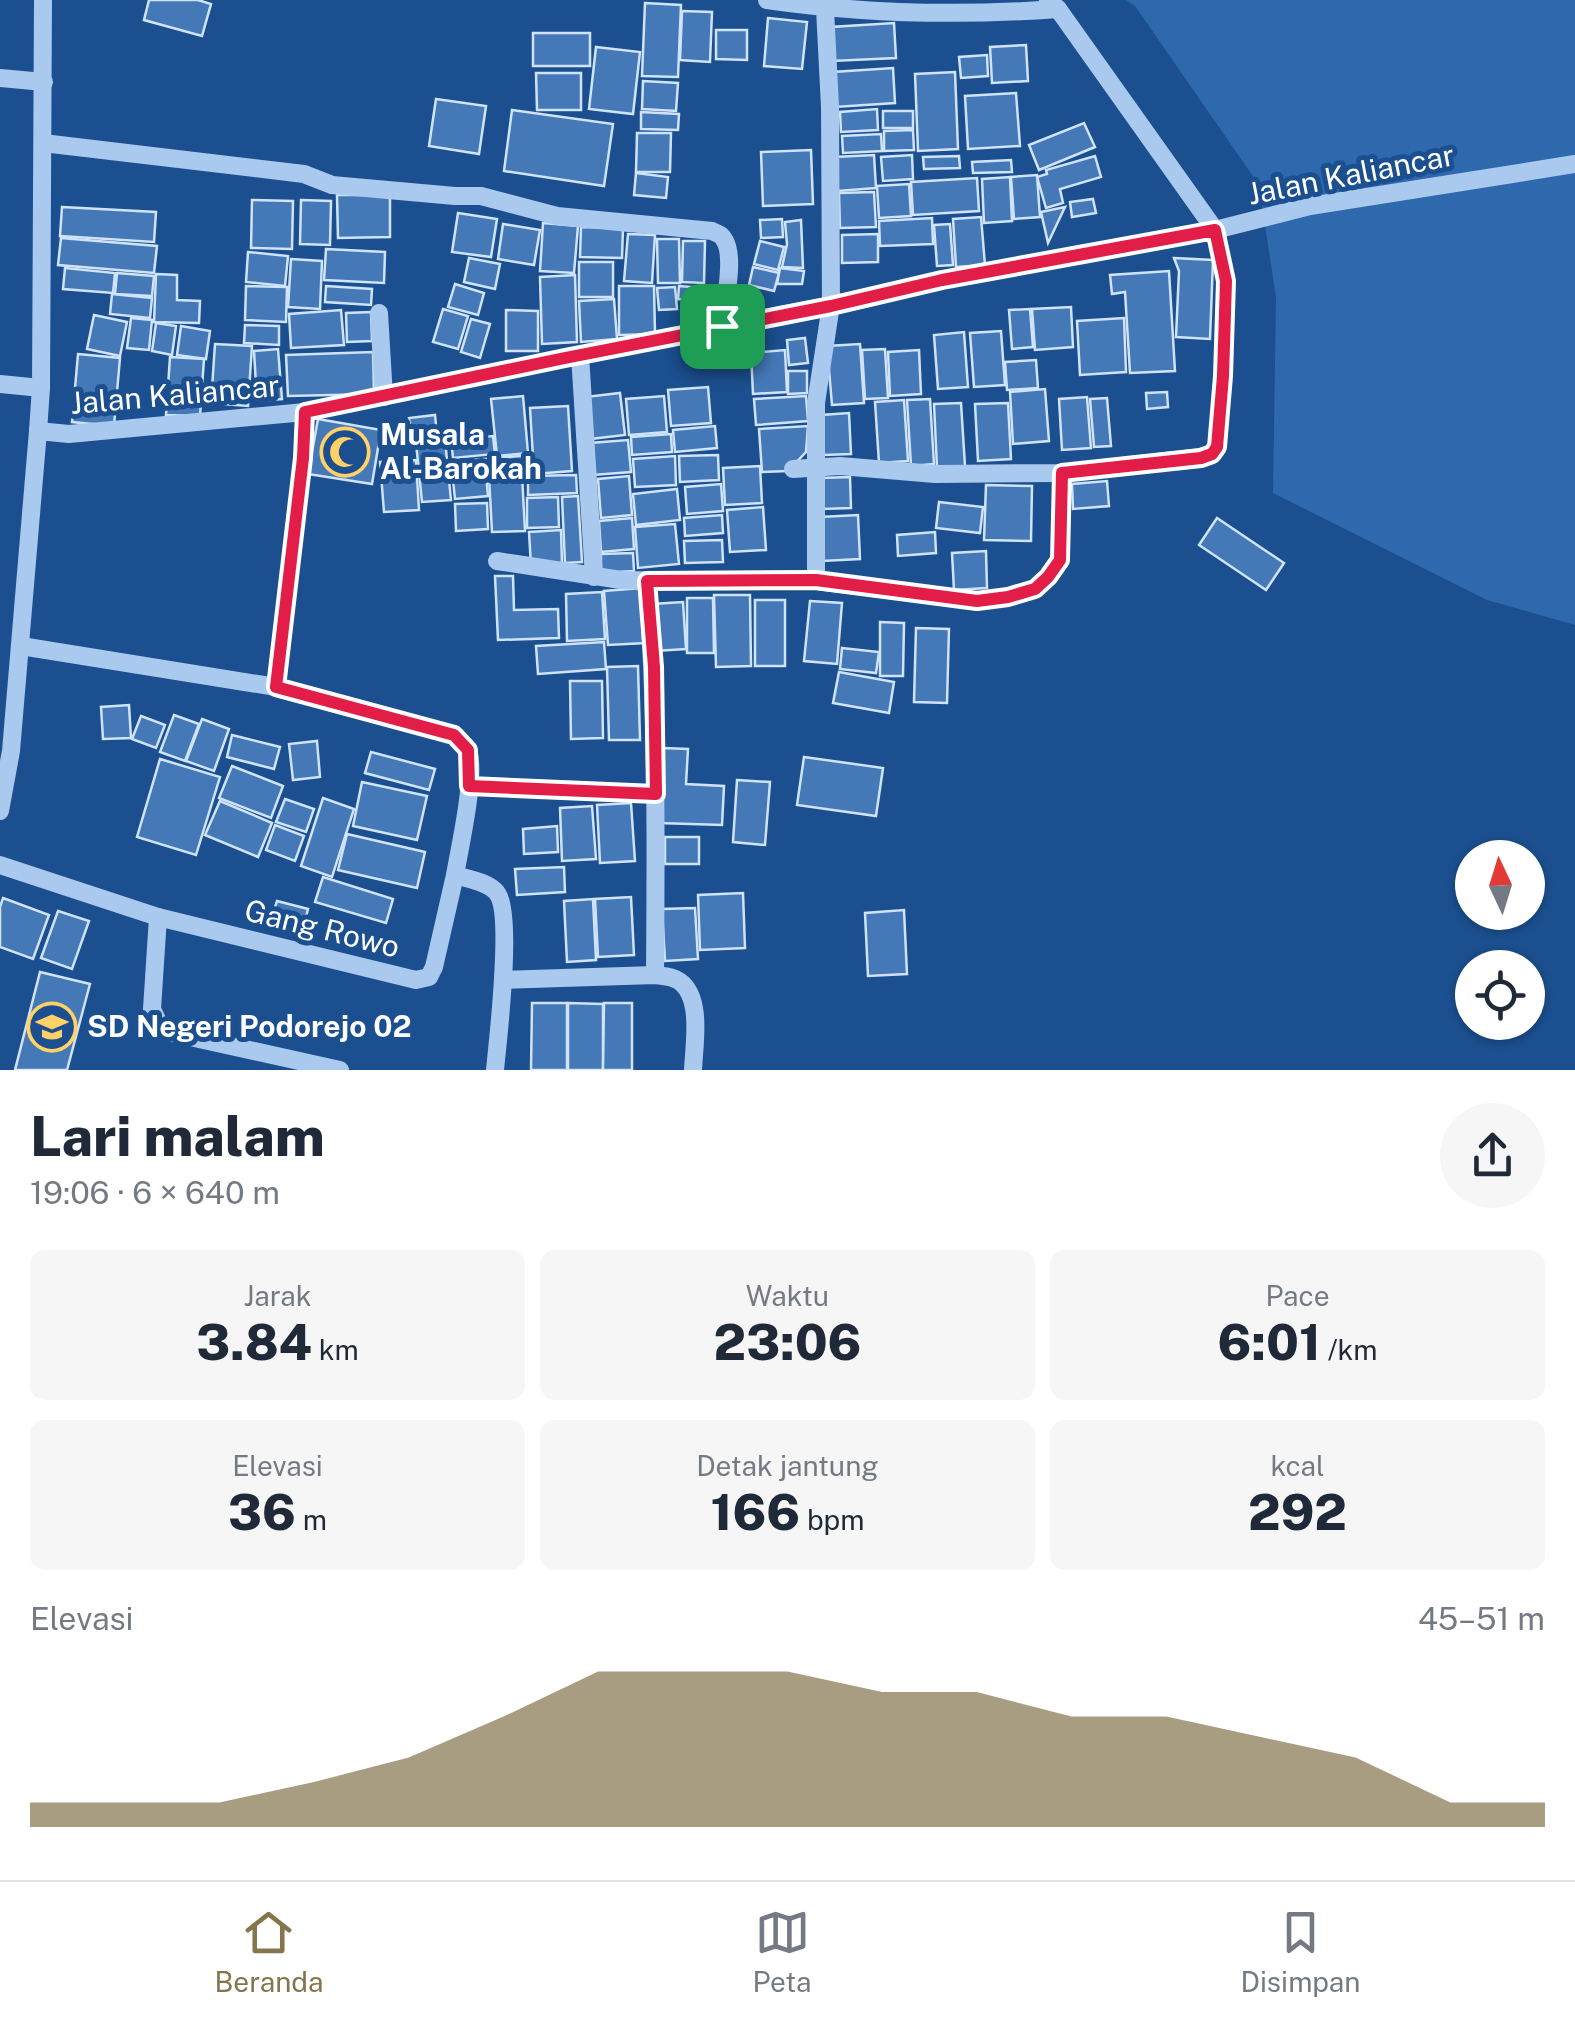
<!DOCTYPE html>
<html lang="id">
<meta charset="utf-8">
<style>
:root{--surface:#fff;--page:#f6f6f7;--text:#1f2937;--muted:#747a83;--line:#e0e1e3;--accent:#84754c}
body{margin:0;font-family:"Public Sans",sans-serif;background:var(--page);color:var(--text);height:100vh;display:flex;flex-direction:column;font-size:38px;white-space:nowrap}
*{box-sizing:border-box;margin:0}
p{font-size:32px;color:var(--muted)}
.icon{flex:none;width:55px;height:55px;fill:none;stroke:currentColor;stroke-width:2;stroke-linecap:round;stroke-linejoin:round}
.map{position:relative;height:1070px;overflow:hidden}
.panel{display:flex;flex-direction:column;background:var(--surface);flex:1}
.panel>*{flex:none}
.needle{width:65px;rotate:356deg}
.tools{position:absolute;left:1455px;top:840px;display:grid;gap:20px}
.tools a{display:grid;place-items:center;width:90px;height:90px;border-radius:50%;background:var(--surface);box-shadow:0 2px 8px #0004;font-size:50px}
.pin{position:absolute;display:grid;place-items:center;width:85px;height:85px;color:#fff;margin:-42px;border-radius:20px;box-shadow:0 5px 15px #0006}
.round{display:grid;place-items:center;flex:none;width:105px;height:105px;border-radius:52px;background:var(--page)}
.head{display:flex;align-items:center;justify-content:space-between;height:170px;padding:0 30px}
h1{font-size:55px;font-weight:800;line-height:75px}
.figures{display:grid;grid-template-columns:repeat(3,1fr);gap:15px;height:170px;padding:10px 30px}
.figures div{display:grid;align-content:center;border-radius:15px;background:var(--page);text-align:center}
.figures b{font-size:50px;font-weight:800}
.figures small{font-size:28px;font-weight:400}
.figures p{font-size:28px}
.chart{height:280px;padding:20px 30px}
.chart p{display:flex;justify-content:space-between}
.chart svg{width:100%;height:180px;margin-top:10px;fill:var(--accent);opacity:.7}
.dock{display:flex;justify-content:space-around;align-items:center;height:140px;border-top:2px solid var(--line);background:var(--surface);font-size:28px;color:var(--muted)}
.dock a{display:grid;justify-items:center;gap:5px}
.dock .on{color:var(--accent)}
.map>svg:first-child{display:block}
.green{fill:#2e69ad}
.building{fill:#4478b7;stroke:#cfe3fa;stroke-width:2.5}
.lines{fill:none;stroke-linecap:round;stroke-linejoin:round}
.minor{stroke:#a9c9ee;stroke-width:18}
.route-casing{stroke:#fff;stroke-width:20}
.route{stroke:#e11d48;stroke-width:12}
.labels{text-anchor:middle;stroke-width:10;stroke-linejoin:round;paint-order:stroke}
.street-label{font-size:30px;fill:#fff;stroke:#1b4f8f}
.poi-label{font-size:30px;font-weight:bold;fill:#fff;stroke:#1b4f8f;text-anchor:start}
</style>
<div class="map">
<svg width="1575" height="1070" viewBox="0 0 1575 1070">
<rect width="100%" height="100%" fill="#1b4f8f"/>
<!-- green -->
<path class="green" d="M1126,0H1575V625L1487,600L1273,493L1276,298L1259,185L1135,6Z"/>
<!-- building -->
<g class="building">
<path d="M149,0H198L211,4L202,36L144,20Z"/>
<path d="M645,3L681,5L678,77L642,76Z"/>
<path d="M682,11L712,12L710,62L680,60Z"/>
<path d="M768,18L807,22L802,69L764,66Z"/>
<path d="M894,23L896,58L832,61L831,27Z"/>
<path d="M716,30H747V60L716,59Z"/>
<rect x="533" y="33" width="57" height="33"/>
<path d="M1026,45L1028,81L992,83L990,47Z"/>
<path d="M596,47L640,52L633,114L589,109Z"/>
<path d="M987,55L988,76L961,78L959,57Z"/>
<path d="M893,68L895,103L835,107L833,72Z"/>
<path d="M955,72L958,149L918,151L915,74Z"/>
<path d="M536,73H581V110H537Z"/>
<path d="M643,81L678,83L676,111L642,109Z"/>
<path d="M1016,93L1020,146L968,149L965,96Z"/>
<path d="M436,99L486,106L479,154L429,146Z"/>
<path d="M877,109L878,130L841,132L840,112Z"/>
<path d="M512,110L613,124L604,186L504,171Z"/>
<rect x="883" y="111" width="30" height="17"/>
<path d="M641,112L679,114L678,130L641,129Z"/>
<path d="M1084,123L1095,147L1039,170L1029,145Z"/>
<path d="M913,130L914,150L884,151V131Z"/>
<path d="M637,133H671L670,172H636Z"/>
<path d="M881,134L882,151L843,153L842,136Z"/>
<path d="M811,150L813,204L763,206L761,152Z"/>
<path d="M874,155L876,188L838,191L835,157Z"/>
<path d="M912,155L913,179L883,181L881,157Z"/>
<path d="M959,156L960,168L924,169L923,157Z"/>
<path d="M1095,156L1101,177L1060,189L1063,203L1046,208L1037,177L1047,174L1046,170Z"/>
<path d="M1011,160L1012,172L973,173L972,162Z"/>
<path d="M636,173L668,177L666,198L634,195Z"/>
<path d="M1037,175L1040,217L1014,219L1011,177Z"/>
<path d="M1010,177L1012,221L984,223L982,179Z"/>
<path d="M977,178L979,211L913,215L911,182Z"/>
<path d="M909,184L911,216L879,218L877,186Z"/>
<path d="M874,192L876,227L840,228L839,193Z"/>
<path d="M337,195H390V237L338,238Z"/>
<path d="M1093,199L1096,213L1072,217L1070,202Z"/>
<path d="M252,200L293,201L292,249L251,248Z"/>
<path d="M301,200L331,201L330,245L300,244Z"/>
<path d="M62,207L156,212L154,242L60,236Z"/>
<path d="M1065,207L1048,243L1041,212Z"/>
<path d="M458,213L497,219L491,257L452,252Z"/>
<path d="M981,217L985,265L956,267L953,219Z"/>
<path d="M932,218L933,244L880,246L879,221Z"/>
<path d="M782,219L783,237L761,238L760,220Z"/>
<path d="M801,220L803,268L782,267L787,244L785,222Z"/>
<path d="M543,223L578,226L574,273L540,271Z"/>
<path d="M503,224L540,230L534,265L498,259Z"/>
<path d="M950,224L953,265L937,266L934,225Z"/>
<path d="M581,227L623,228L622,258L580,257Z"/>
<path d="M628,234L655,235L652,283L624,281Z"/>
<path d="M878,234V262L842,263V235Z"/>
<path d="M61,238L157,246L154,273L58,265Z"/>
<path d="M657,239H679L680,283H658Z"/>
<path d="M683,241H705L704,283L682,282Z"/>
<path d="M760,241L784,247L778,270L754,264Z"/>
<path d="M326,249L385,252L384,283L324,280Z"/>
<path d="M248,252L288,256L285,286L246,282Z"/>
<path d="M469,258L500,264L495,289L464,282Z"/>
<path d="M1174,258L1213,260L1210,339L1176,337L1179,271Z"/>
<path d="M291,259L322,261L320,309L288,307Z"/>
<rect x="579" y="262" width="34" height="35"/>
<path d="M753,267L779,273L774,291L749,285Z"/>
<path d="M65,268L115,273L113,293L63,289Z"/>
<path d="M780,268L804,271L802,284H777Z"/>
<path d="M1169,271L1175,371L1130,373L1125,292L1112,294L1110,275Z"/>
<path d="M117,273L154,276L152,296L115,294Z"/>
<path d="M156,274L177,275V300L200,301L199,323L154,322Z"/>
<path d="M575,275L577,342L542,344L540,277Z"/>
<path d="M455,284L484,293L478,315L448,307Z"/>
<path d="M246,286L287,287L286,322L245,320Z"/>
<path d="M326,286L372,289L371,305L325,302Z"/>
<path d="M619,286H654L655,334L619,335Z"/>
<path d="M679,286L702,288L701,301L678,299Z"/>
<path d="M675,287L677,309L659,310L657,288Z"/>
<path d="M112,294L152,298L150,318L110,314Z"/>
<path d="M614,299L617,339L581,342L579,301Z"/>
<path d="M1071,307L1073,347L1035,350L1032,309Z"/>
<path d="M443,309L468,316L458,349L433,342Z"/>
<path d="M1030,309L1033,347L1012,349L1009,310Z"/>
<path d="M341,310L344,345L291,348L289,314Z"/>
<path d="M506,310L538,311V351H506Z"/>
<path d="M371,312L372,341L347,342L346,313Z"/>
<path d="M94,315L127,322L120,356L87,349Z"/>
<path d="M131,318L152,320L149,350L127,348Z"/>
<path d="M1124,318L1126,372L1080,375L1077,321Z"/>
<path d="M471,319L490,324L480,358L461,352Z"/>
<path d="M156,323L176,326L172,355L152,351Z"/>
<path d="M245,325L279,326V345L244,343Z"/>
<path d="M181,326L210,331L206,359L177,355Z"/>
<path d="M1001,331L1005,385L974,387L970,333Z"/>
<path d="M964,332L968,387L938,389L934,335Z"/>
<path d="M805,338L808,363L789,365L787,340Z"/>
<path d="M215,344L252,346L248,406L211,403Z"/>
<path d="M860,344L864,403L832,405L827,346Z"/>
<path d="M278,349L282,399L257,401L254,351Z"/>
<path d="M885,349L888,398L865,399L862,350Z"/>
<path d="M785,350L787,392L753,394L751,353Z"/>
<path d="M919,350L921,394L890,396L888,352Z"/>
<path d="M373,352L374,394L288,396L286,355Z"/>
<path d="M78,354L120,358L114,426L72,422Z"/>
<path d="M170,357L204,359L200,416L166,415Z"/>
<path d="M1036,360L1038,388L1007,390L1005,362Z"/>
<path d="M788,371H807V393L788,394Z"/>
<path d="M708,387L711,423L671,426L668,390Z"/>
<path d="M1045,389L1049,441L1013,444L1010,392Z"/>
<path d="M1167,392L1168,407L1147,409L1146,393Z"/>
<path d="M620,393L625,435L590,439L585,397Z"/>
<path d="M523,396L528,453L497,456L491,399Z"/>
<path d="M664,396L667,432L629,435L626,399Z"/>
<path d="M806,396L808,421L756,425L754,399Z"/>
<path d="M1087,397L1091,448L1062,450L1059,399Z"/>
<path d="M1107,398L1111,446L1094,447L1090,399Z"/>
<path d="M930,399L934,464L911,466L907,400Z"/>
<path d="M904,400L908,461L879,463L875,402Z"/>
<path d="M961,403L965,466L937,468L934,404Z"/>
<path d="M1008,403L1011,459L978,461L975,404Z"/>
<path d="M568,406L572,471L534,474L530,408Z"/>
<path d="M849,413L851,454L824,455L821,415Z"/>
<path d="M435,415L437,435L411,438L409,418Z"/>
<path d="M318,419L381,430L372,484L308,474Z"/>
<path d="M715,426L717,448L675,452L673,430Z"/>
<path d="M808,426L806,452L788,471L762,472L759,429Z"/>
<path d="M671,434L672,452L632,455L631,437Z"/>
<path d="M493,436L495,454L453,458L451,440Z"/>
<path d="M445,440L451,500L422,502L416,443Z"/>
<path d="M628,440L631,472L593,475L590,443Z"/>
<path d="M531,455L533,469L486,474L488,496L455,499L451,462Z"/>
<path d="M718,455L719,480L680,482L679,456Z"/>
<path d="M675,456L676,485L635,487L633,459Z"/>
<path d="M416,460L419,510L384,512L380,462Z"/>
<path d="M760,466L762,503L725,505L723,468Z"/>
<path d="M522,475L525,531L492,532L489,476Z"/>
<path d="M576,475L577,493L528,495V476Z"/>
<path d="M629,476L632,515L601,518L598,479Z"/>
<path d="M850,477L851,508L821,509L820,478Z"/>
<path d="M1107,481L1109,506L1073,509L1072,484Z"/>
<path d="M721,484L723,511L687,514L685,487Z"/>
<path d="M986,485L1032,486L1031,541L984,540Z"/>
<path d="M677,489L680,520L636,525L633,494Z"/>
<path d="M578,496L582,562L565,563L562,497Z"/>
<path d="M558,497L559,527L527,528V498Z"/>
<path d="M939,502L983,507L980,533L936,528Z"/>
<path d="M487,503L488,529L456,531L455,504Z"/>
<path d="M763,507L766,550L730,552L727,510Z"/>
<path d="M722,515L723,533L685,536L684,518Z"/>
<path d="M858,515L860,559L822,561L820,517Z"/>
<path d="M632,518L634,549L601,552L599,521Z"/>
<path d="M1217,518L1284,563L1266,590L1199,545Z"/>
<path d="M675,524L679,564L638,568L635,527Z"/>
<path d="M561,530L562,564L531,566L529,532Z"/>
<path d="M935,532L936,553L898,556L897,535Z"/>
<path d="M722,540L723,562L685,563L684,541Z"/>
<path d="M986,551L987,588L954,590L952,553Z"/>
<path d="M633,553L634,571L601,573V554Z"/>
<path d="M495,576H513L514,610L558,609L559,638L498,640Z"/>
<path d="M642,588L646,643L608,645L604,591Z"/>
<path d="M602,592L605,639L567,641L566,594Z"/>
<path d="M714,595H750L751,666L716,667Z"/>
<path d="M687,598H713L714,653H687Z"/>
<rect x="755" y="600" width="30" height="66"/>
<path d="M810,601L842,603L837,664L804,661Z"/>
<path d="M683,602L686,649L655,651L652,604Z"/>
<path d="M880,622L904,623L903,676H880Z"/>
<path d="M916,628L949,629L947,703L914,702Z"/>
<path d="M604,642L606,669L538,674L536,646Z"/>
<path d="M842,648L879,652L876,673L840,669Z"/>
<path d="M638,666L640,740H609L607,667Z"/>
<path d="M839,672L894,682L889,713L833,703Z"/>
<path d="M570,681H602L603,738L571,739Z"/>
<path d="M129,705L131,738L103,739L101,707Z"/>
<path d="M174,715L199,724L185,761L160,752Z"/>
<path d="M141,716L165,725L156,748L132,739Z"/>
<path d="M202,719L229,729L214,771L186,761Z"/>
<path d="M232,735L280,747L274,769L227,757Z"/>
<path d="M317,741L320,777L293,780L289,744Z"/>
<path d="M663,748L688,749L686,784L724,786L722,825L659,823Z"/>
<path d="M371,752L435,769L429,790L365,773Z"/>
<path d="M804,757L883,768L876,816L797,805Z"/>
<path d="M160,759L220,777L196,855L137,837Z"/>
<path d="M232,766L283,786L271,818L219,798Z"/>
<path d="M737,780L770,782L765,845L733,842Z"/>
<path d="M362,782L427,796L417,840L353,826Z"/>
<path d="M323,798L354,809L332,877L301,866Z"/>
<path d="M285,799L314,809L306,832L276,822Z"/>
<path d="M220,801L272,823L258,857L205,835Z"/>
<path d="M631,803L635,861L600,863L597,805Z"/>
<path d="M592,806L596,859L562,861L560,808Z"/>
<path d="M275,825L304,836L295,861L266,850Z"/>
<path d="M557,826L558,852L524,854L523,829Z"/>
<path d="M347,834L425,852L417,888L338,870Z"/>
<rect x="665" y="837" width="34" height="27"/>
<path d="M564,867L565,892L517,895L515,869Z"/>
<path d="M323,877L393,899L386,923L315,902Z"/>
<path d="M743,893L745,948L700,950L698,895Z"/>
<path d="M631,897L634,955L598,957L595,899Z"/>
<path d="M3,898L49,915L33,959L0,947V907Z"/>
<path d="M593,899L596,960L567,962L564,901Z"/>
<path d="M277,901L308,909L304,925L272,917Z"/>
<path d="M695,908L698,959L665,961L662,909Z"/>
<path d="M904,910L907,974L868,976L865,913Z"/>
<path d="M58,911L89,921L72,969L41,958Z"/>
<path d="M40,972L90,984L67,1070H15Z"/>
<path d="M532,1003H567V1070H531Z"/>
<path d="M568,1003L603,1004V1070H568Z"/>
<path d="M604,1003H632V1070H603Z"/>
</g>
<g class="lines">
<!-- minor -->
<g class="minor">
<path d="M767,0C864,14 960,16 1058,9"/>
<path d="M0,78L44,82"/>
<path d="M43,143L304,174L332,185L455,196H481L557,216L712,231C720,235 721,234 725,241C735,259 724,305 722,326"/>
<path d="M379,313L384,397"/>
<path d="M580,355L594,577"/>
<path d="M0,384L41,388"/>
<path d="M38,431L41,388L43,0"/>
<path d="M793,469L840,466L935,474L1062,473L1201,457L1212,454L1217,447L1223,376L1226,281L1215,230L1058,9L1048,0"/>
<path d="M497,561L621,580L816,581L977,601L1007,597L1035,589L1049,577L1060,560L1062,473"/>
<path d="M647,581C657,712 656,843 655,975"/>
<path d="M816,581V403L831,305L830,107L825,9"/>
<path d="M21,646L276,687L454,735C460,740 467,746 469,754C475,780 460,846 455,875C468,879 489,882 497,893C513,913 498,1039 495,1070"/>
<path d="M276,687L303,458L305,412"/>
<path d="M469,786L656,794"/>
<path d="M0,811L11,751L38,431L69,434L305,412L565,358L831,305L942,280L1215,230L1310,206L1575,164"/>
<path d="M0,865L158,917L416,980L429,977L434,967L455,875"/>
<path d="M158,917L152,1009L160,1026L172,1033L340,1070"/>
<path d="M504,980L655,975C663,976 672,976 679,981C703,997 694,1045 693,1070"/>
</g>
</g>
<g class="lines">
<!-- route casing -->
<g class="route-casing">
<path id="route" d="M1215,230L1226,281L1223,376L1217,447L1212,454L1201,458L1062,473L1060,560L1048,577L1035,589L1008,597L977,601L816,580L647,581L654,667L656,794L469,786L468,750L454,735L276,687L303,458L305,412L565,358L831,306L942,280Z"/>
</g>
<!-- route -->
<use href="#route" class="route"/>
</g>
<!-- icons -->
<defs>
<g id="mosque-ring" transform="scale(2.5)"><circle r="9.5" fill="#1b4f8f" stroke="#ffd166" stroke-width="1.5"/><path d="M3.5-4.9A6 6 0 1 0 3.5 4.9A5 5 0 1 1 3.5-4.9Z" fill="#ffd166"/></g>
<g id="school-ring" transform="scale(2.5)"><circle r="9.5" fill="#1b4f8f" stroke="#ffd166" stroke-width="1.5"/><path d="M0-5L7-2L0 1L-7-2ZM-4 1L0 2.5L4 1V4Q0 6-4 4Z" fill="#ffd166"/></g>
</defs>
<g fill-rule="evenodd">
<use href="#mosque-ring" x="345" y="452"/>
<use href="#school-ring" x="52" y="1027"/>
</g>
<g class="labels">
<!-- street labels -->
<g class="street-label">
<text transform="translate(1351 175) rotate(-11)" y="10">Jalan Kaliancar</text>
<text transform="translate(175 395) rotate(-5)" y="10">Jalan Kaliancar</text>
<text transform="translate(322 929) rotate(14)" y="10">Gang Rowo</text>
</g>
<!-- poi labels -->
<g class="poi-label">
<text x="380" y="445">Musala<tspan x="380" dy="34">Al-Barokah</tspan></text>
<text x="87" y="1037">SD Negeri Podorejo 02</text>
</g>
</g>
</svg>
<div class="tools">
<a><svg class="needle" viewBox="-14 -14 28 28"><path d="M0-13l5 13h-10z" fill="#e53935"/><path d="M0 13l5-13h-10z" fill="#747a83"/></svg></a>
<a><svg class="icon" aria-label="locate" viewBox="0 0 24 24"><circle cx="12" cy="12" r="6"/><path d="M12 2v4M12 18v4M2 12h4M18 12h4"/></svg></a>
</div>
<div class="pin" style="left:722px;top:326px;background:#1e9e55"><svg class="icon" aria-label="arrive" viewBox="0 0 24 24"><path d="M6 21V4h12l-3 4 3 4H6"/></svg></div>
</div>
<section class="panel">
<div class="head"><div><h1>Lari malam</h1><p>19:06 · 6 × 640 m</p></div><a class="round"><svg class="icon" aria-label="share" viewBox="0 0 24 24"><path d="M12 15V3M7 8l5-5 5 5M5 13v7h14v-7"/></svg></a></div>
<div class="figures">
<div><p>Jarak</p><b>3.84<small> km</small></b></div>
<div><p>Waktu</p><b>23:06</b></div>
<div><p>Pace</p><b>6:01<small> /km</small></b></div>
</div>
<div class="figures">
<div><p>Elevasi</p><b>36<small> m</small></b></div>
<div><p>Detak jantung</p><b>166<small> bpm</small></b></div>
<div><p>kcal</p><b>292</b></div>
</div>
<div class="chart"><p><span>Elevasi</span>45–51 m</p>
<svg viewBox="0 0 160 44" preserveAspectRatio="none"><path d="M0 44V38L10 38L20 38L30 33L40 27L50 17L60 6L70 6L80 6L90 11L100 11L110 17L120 17L130 22L140 27L150 38L160 38V44z"/></svg>
</div>
</section>
<nav class="dock">
<a class="on"><svg class="icon" aria-label="home" viewBox="0 0 24 24"><path d="M3 11l9-7 9 7M6 9v11h12V9"/></svg>Beranda</a>
<a><svg class="icon" aria-label="map" viewBox="0 0 24 24"><path d="M3 6l6-2 6 2 6-2v14l-6 2-6-2-6 2zM9 4v14M15 6v14"/></svg>Peta</a>
<a><svg class="icon" aria-label="saved" viewBox="0 0 24 24"><path d="M7 4h10v16l-5-4-5 4z"/></svg>Disimpan</a>
</nav>
